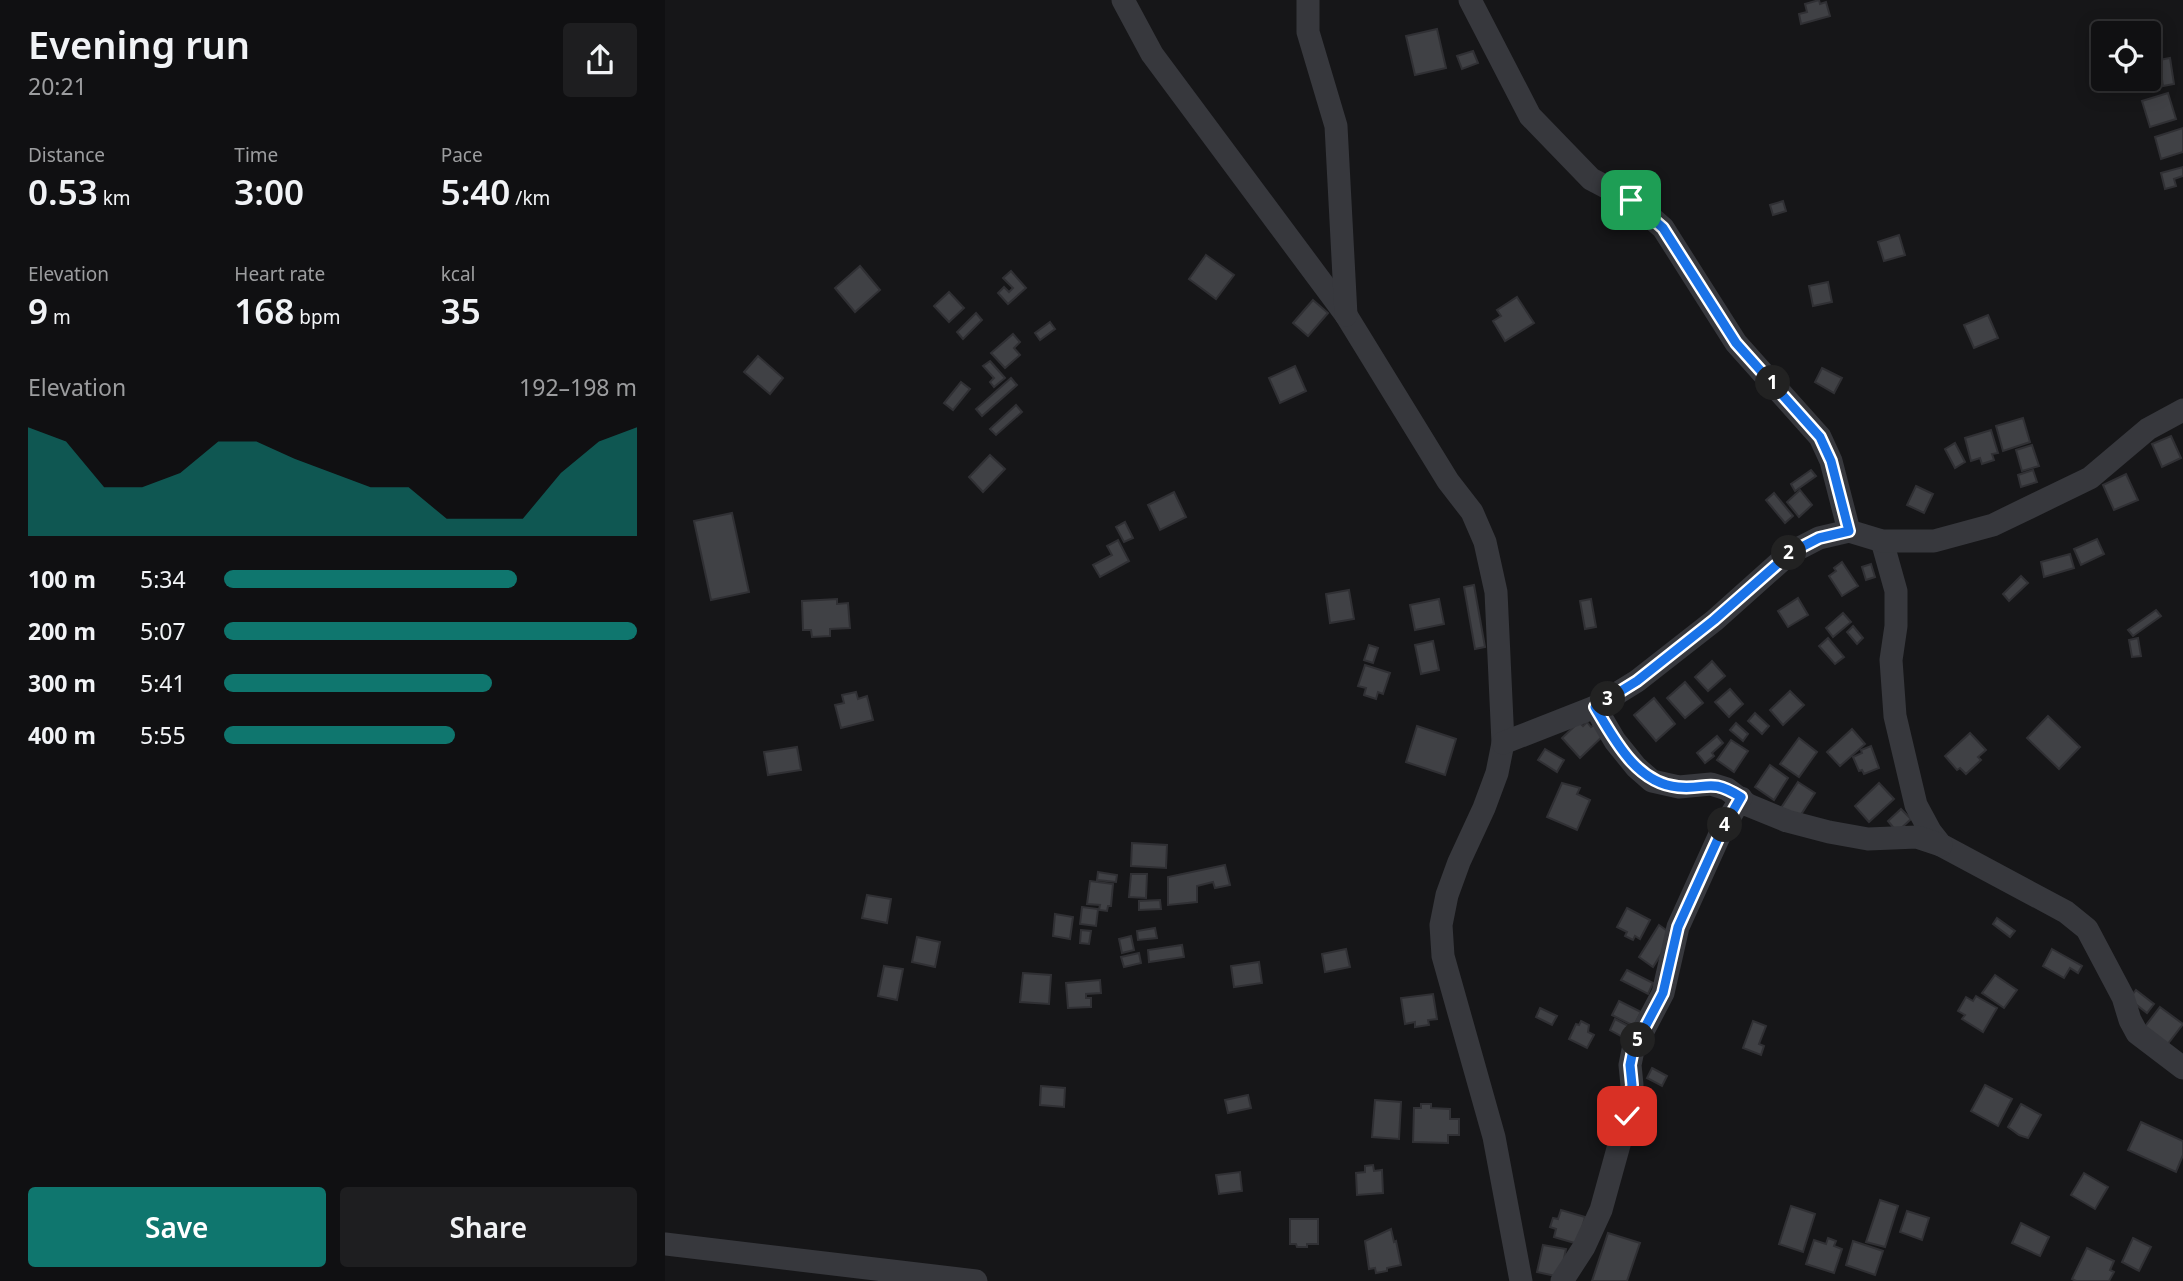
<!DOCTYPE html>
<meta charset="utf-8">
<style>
:root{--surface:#101012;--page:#1e1e20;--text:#f1f3f6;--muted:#9c9d9f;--line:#303032;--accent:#0f766e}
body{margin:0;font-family:"Noto Sans",sans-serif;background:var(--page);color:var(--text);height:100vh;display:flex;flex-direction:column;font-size:26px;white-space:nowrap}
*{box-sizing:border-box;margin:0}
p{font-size:23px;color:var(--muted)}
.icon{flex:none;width:38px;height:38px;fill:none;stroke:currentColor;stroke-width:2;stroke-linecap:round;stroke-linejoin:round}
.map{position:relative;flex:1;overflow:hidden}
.sheet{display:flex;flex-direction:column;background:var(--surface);width:665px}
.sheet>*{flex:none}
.fabs{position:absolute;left:1426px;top:21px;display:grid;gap:14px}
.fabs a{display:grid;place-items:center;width:70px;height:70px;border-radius:7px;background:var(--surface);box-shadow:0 4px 18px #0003,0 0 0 2px var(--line);font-size:35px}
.pin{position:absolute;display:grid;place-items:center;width:60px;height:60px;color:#fff;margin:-30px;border-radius:14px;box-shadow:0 4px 10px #0006}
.km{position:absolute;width:35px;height:35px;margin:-18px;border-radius:50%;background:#222;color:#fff;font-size:19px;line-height:35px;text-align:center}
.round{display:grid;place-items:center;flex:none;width:74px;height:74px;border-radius:7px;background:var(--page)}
.head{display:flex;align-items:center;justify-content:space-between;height:119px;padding:0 28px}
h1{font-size:38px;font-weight:600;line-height:52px}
.metrics{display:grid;grid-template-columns:repeat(3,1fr);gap:10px;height:119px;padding:7px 28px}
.metrics div{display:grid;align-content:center}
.metrics b{font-size:35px;font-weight:600}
.metrics small{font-size:19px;font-weight:400}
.metrics p{font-size:19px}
.chart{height:196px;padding:14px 28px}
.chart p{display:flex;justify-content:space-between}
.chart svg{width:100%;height:126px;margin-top:7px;fill:var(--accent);opacity:.7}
.primary-button{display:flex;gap:14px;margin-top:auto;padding:14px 28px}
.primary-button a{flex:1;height:80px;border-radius:7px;background:var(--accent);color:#fff;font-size:28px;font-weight:600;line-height:80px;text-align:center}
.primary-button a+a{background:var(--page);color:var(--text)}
ul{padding:0 28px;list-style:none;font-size:23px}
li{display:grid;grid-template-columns:112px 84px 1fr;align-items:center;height:52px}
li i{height:18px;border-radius:9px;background:var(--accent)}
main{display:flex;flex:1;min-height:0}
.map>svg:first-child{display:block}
.building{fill:#404145;stroke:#303034;stroke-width:2}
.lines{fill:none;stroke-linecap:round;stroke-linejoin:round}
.minor{stroke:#37383d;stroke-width:23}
.route-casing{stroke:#fff;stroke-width:14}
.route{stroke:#1a73e8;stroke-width:9}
</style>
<main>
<section class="sheet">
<div class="head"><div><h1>Evening run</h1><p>20:21</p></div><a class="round"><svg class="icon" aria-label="share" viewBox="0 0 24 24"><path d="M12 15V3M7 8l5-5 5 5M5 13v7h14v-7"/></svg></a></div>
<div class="metrics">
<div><p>Distance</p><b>0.53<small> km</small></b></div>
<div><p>Time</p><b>3:00</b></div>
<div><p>Pace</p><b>5:40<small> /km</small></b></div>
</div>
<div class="metrics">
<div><p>Elevation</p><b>9<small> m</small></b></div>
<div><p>Heart rate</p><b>168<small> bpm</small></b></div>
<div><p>kcal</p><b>35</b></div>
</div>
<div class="chart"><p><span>Elevation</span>192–198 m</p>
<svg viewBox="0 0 160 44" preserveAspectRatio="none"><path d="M0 44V6L10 11L20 27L30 27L40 22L50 11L60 11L70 17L80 22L90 27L100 27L110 38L120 38L130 38L140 22L150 11L160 6V44z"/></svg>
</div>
<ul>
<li><b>100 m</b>5:34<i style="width:71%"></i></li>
<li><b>200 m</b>5:07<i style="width:100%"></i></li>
<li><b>300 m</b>5:41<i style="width:65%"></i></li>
<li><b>400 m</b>5:55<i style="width:56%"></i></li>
</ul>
<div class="primary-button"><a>Save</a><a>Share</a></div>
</section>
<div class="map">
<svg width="1518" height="1281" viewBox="0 0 1518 1281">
<rect width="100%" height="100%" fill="#161618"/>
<!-- building -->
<g class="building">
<path d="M1154,0L1155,4L1161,2L1165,16L1136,24L1134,14L1142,12L1140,4Z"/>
<path d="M772,29L781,68L750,75L741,36Z"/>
<path d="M808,51L813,63L797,69L792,56Z"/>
<path d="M1505,58L1509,84L1498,86L1494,60Z"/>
<path d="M1503,93L1511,119L1485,127L1477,101Z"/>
<path d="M1518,128V152L1496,159L1490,137Z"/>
<path d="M1518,167V176L1509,179L1511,186L1500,189L1496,173Z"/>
<path d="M1118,201L1121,211L1108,215L1105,205Z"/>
<path d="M1234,235L1240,255L1219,261L1213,242Z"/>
<path d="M541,255L569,275L551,299L524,279Z"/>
<path d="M195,266L215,290L190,312L170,288Z"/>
<path d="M346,271L361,288L343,304L333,293L339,287L344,292L348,288L338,278Z"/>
<path d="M1163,282L1167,302L1148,306L1144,286Z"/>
<path d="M284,292L299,308L284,322L269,306Z"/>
<path d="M852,297L869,323L840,341L828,321L836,316L832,310Z"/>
<path d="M648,300L663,313L643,336L628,323Z"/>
<path d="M311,313L317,320L298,339L292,332Z"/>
<path d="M1323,315L1333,338L1309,348L1299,325Z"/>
<path d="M385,322L390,329L375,340L370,333Z"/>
<path d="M348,334L355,342L349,348L355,355L340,368L326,353Z"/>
<path d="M93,356L118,378L105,394L79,372Z"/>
<path d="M325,361L340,378L329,387L325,382L329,378L318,366Z"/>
<path d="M630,366L641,391L615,403L604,378Z"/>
<path d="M1157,368L1177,378L1169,393L1150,382Z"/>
<path d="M346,378L352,385L317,416L311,409Z"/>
<path d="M296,382L305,389L288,410L279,403Z"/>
<path d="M351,405L357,412L331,435L325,429Z"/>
<path d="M1358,418L1365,442L1338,451L1331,426Z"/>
<path d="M1326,430L1333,453L1327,454L1329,460L1317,464L1315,458L1306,461L1300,438Z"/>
<path d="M1506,436L1516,458L1497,467L1487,444Z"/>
<path d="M1290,443L1300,462L1290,468L1280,449Z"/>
<path d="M1367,445L1374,466L1357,471L1351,450Z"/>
<path d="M325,455L340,469L318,492L304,477Z"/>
<path d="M1146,470L1151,476L1130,491L1126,484Z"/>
<path d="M1368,470L1372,482L1356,487L1353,475Z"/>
<path d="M1461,474L1473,500L1449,510L1438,485Z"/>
<path d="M1251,486L1268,494L1259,513L1242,505Z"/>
<path d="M1135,490L1147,505L1134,517L1122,502Z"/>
<path d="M509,492L521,517L495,530L483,505Z"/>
<path d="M1109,493L1128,516L1120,523L1101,500Z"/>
<path d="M67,513L84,592L46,600L29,521Z"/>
<path d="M460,522L468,538L459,542L451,527Z"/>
<path d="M1432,539L1439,554L1416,565L1409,549Z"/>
<path d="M453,540L464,561L435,577L428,565L447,555L442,546Z"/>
<path d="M1405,554L1409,568L1379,577L1376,562Z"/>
<path d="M1177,562L1193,586L1177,596L1164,576L1171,571L1169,568Z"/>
<path d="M1206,564L1210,577L1201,580L1197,567Z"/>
<path d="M1356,576L1363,583L1344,601L1338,594Z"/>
<path d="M809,585L820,647L810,649L799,587Z"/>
<path d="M684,590L689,619L665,623L661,594Z"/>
<path d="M1133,598L1143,615L1123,627L1113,611Z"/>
<path d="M172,599V604L183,603L185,628L165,629V636L147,637L146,630H138L137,601Z"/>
<path d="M774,599L779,624L750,630L745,605Z"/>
<path d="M926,599L931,627L920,629L915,601Z"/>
<path d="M1491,610L1496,616L1468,636L1463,630Z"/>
<path d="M1178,613L1186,622L1168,637L1161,628Z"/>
<path d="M1188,626L1198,638L1192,644L1182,632Z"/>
<path d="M1163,638L1179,657L1170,664L1154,646Z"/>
<path d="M1473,638L1476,656L1467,657L1464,640Z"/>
<path d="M768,641L774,670L756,674L750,645Z"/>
<path d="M704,645L713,648L708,663L699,660Z"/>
<path d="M1047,661L1060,676L1043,691L1030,677Z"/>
<path d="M700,665L725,673L718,694L713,692L711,699L699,695L701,688L693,686Z"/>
<path d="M1020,682L1038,703L1020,718L1002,698Z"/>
<path d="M1065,689L1078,704L1064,717L1050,702Z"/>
<path d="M1125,691L1139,705L1118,725L1105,710Z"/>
<path d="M191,692L193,699L202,696L208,720L176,728L170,705L179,703L177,695Z"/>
<path d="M989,698L1010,724L991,741L969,715Z"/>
<path d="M1090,713L1104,726L1097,734L1083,721Z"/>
<path d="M1383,716L1415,747L1394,769L1362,738Z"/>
<path d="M914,722L918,726L922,722L926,727L929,725L941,733L915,758L897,738Z"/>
<path d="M1071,723L1083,734L1078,741L1065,730Z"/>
<path d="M752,726L791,739L780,775L741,762Z"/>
<path d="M1187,729L1200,744L1175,766L1162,752Z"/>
<path d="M1305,733L1321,750L1313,757L1316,760L1301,774L1295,768L1292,770L1280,756Z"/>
<path d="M1052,736L1058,743L1047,753L1049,756L1040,763L1032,753Z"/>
<path d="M1134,738L1152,752L1134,777L1115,764Z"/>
<path d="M1066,740L1083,751L1069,772L1052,760Z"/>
<path d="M1206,746L1214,768L1199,774L1197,770L1194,771L1188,757L1197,753L1196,750Z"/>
<path d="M132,747L136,770L103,775L99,752Z"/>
<path d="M880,749L899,760L892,772L873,760Z"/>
<path d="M1105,765L1123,778L1109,800L1090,787Z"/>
<path d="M1133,782L1150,793L1133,819L1116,808Z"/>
<path d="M897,783L915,788L912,794L925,800L912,830L882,817Z"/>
<path d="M1214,783L1229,799L1204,822L1190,806Z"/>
<path d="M1236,809L1246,819L1232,832L1223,821Z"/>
<path d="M467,843L502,845L501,868L466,866Z"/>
<path d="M560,865L565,885L550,888L548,882L532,886V902L503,905V877Z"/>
<path d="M433,872L452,875L451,882L432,880Z"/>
<path d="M466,874H482L481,898L464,897Z"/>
<path d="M425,881L448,884L446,906H443L442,911L434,910L435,905L422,904Z"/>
<path d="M202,895L226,899L222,923L197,918Z"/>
<path d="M495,900L496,909L474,910V901Z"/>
<path d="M417,907L433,909L431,926L415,924Z"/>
<path d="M962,908L985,920L975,939L970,936L968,940L960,936L962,932L952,927Z"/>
<path d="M390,914L408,917L405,939L388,936Z"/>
<path d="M1332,918L1350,931L1345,937L1328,924Z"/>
<path d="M994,925L1008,935L988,967L974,957Z"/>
<path d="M490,928L492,938L473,940L472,931Z"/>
<path d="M416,930L426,931L424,944L415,943Z"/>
<path d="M466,936L469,950L457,953L454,939Z"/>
<path d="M252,937L275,942L270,967L247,962Z"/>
<path d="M517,945L519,957L484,962L483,950Z"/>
<path d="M681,949L685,967L660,972L657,954Z"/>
<path d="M1387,949L1417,966L1413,973L1405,968L1399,978L1378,966Z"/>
<path d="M474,953L476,963L459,967L456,957Z"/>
<path d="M594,962L597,983L569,987L566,966Z"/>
<path d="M219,966L238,969L232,1000L213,996Z"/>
<path d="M962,970L988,983L983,994L956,980Z"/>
<path d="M358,973L386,975L384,1004L355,1002Z"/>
<path d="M1330,975L1352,990L1339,1008L1317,993Z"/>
<path d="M435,980L436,993L421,994V998H426V1007L403,1008L401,983Z"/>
<path d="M1471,990L1489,1004L1482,1013L1464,999Z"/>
<path d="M768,994L772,1019L763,1020L764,1025L750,1027V1022L740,1024L736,998Z"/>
<path d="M1311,996L1332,1008L1318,1032L1297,1019L1300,1015L1293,1011L1301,997L1308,1001Z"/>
<path d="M954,1001L976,1012L969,1026L947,1015Z"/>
<path d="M1495,1007L1518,1024L1502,1045L1478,1029Z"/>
<path d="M875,1008L892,1016L887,1025L871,1017Z"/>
<path d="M950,1019L969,1029L963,1040L945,1030Z"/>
<path d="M916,1021L924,1025L923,1032L929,1035L922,1048L904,1039L911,1024L914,1025Z"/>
<path d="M1088,1021L1101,1026L1094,1044L1099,1046L1096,1055L1078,1048Z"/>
<path d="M987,1068L1002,1076L997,1086L982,1078Z"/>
<path d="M1320,1085L1347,1099L1333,1126L1306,1111Z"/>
<path d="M376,1086L400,1088L399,1107L375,1105Z"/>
<path d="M583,1095L586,1108L563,1113L560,1100Z"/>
<path d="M710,1100L736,1102L734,1139L707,1137Z"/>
<path d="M756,1104H766V1108L785,1109V1119H794V1135H783V1143L748,1142L749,1108H756Z"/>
<path d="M1356,1104L1376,1115L1363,1138L1354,1135L1343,1127Z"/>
<path d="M1476,1122L1518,1141V1155L1511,1172L1463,1150Z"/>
<path d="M708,1165L709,1171L717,1170L718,1193L692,1195L691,1173L700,1172V1166Z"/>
<path d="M575,1172L577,1191L554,1194L551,1175Z"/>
<path d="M1419,1173L1443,1187L1430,1209L1406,1195Z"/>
<path d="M1215,1200L1233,1206L1220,1247L1201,1242Z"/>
<path d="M1126,1206L1150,1214L1138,1252L1114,1244Z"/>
<path d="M896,1210L920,1217L913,1244L889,1237L891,1229L885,1227L888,1218L893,1219Z"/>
<path d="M1242,1211L1264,1218L1257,1240L1235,1232Z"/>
<path d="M625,1219H653V1244H642V1247H632L631,1244H625Z"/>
<path d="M1356,1223L1384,1237L1375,1256L1347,1243Z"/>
<path d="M726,1229L729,1242L731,1241L736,1265L722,1268V1271L711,1273L710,1268L704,1269L700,1241Z"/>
<path d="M943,1233L975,1243L962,1281H927Z"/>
<path d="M1163,1238L1171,1241L1169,1246L1177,1249L1169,1273L1141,1264L1149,1240L1161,1244Z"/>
<path d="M1468,1238L1486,1247L1474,1271L1457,1262Z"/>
<path d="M1188,1241L1218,1251L1210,1275L1181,1265Z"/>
<path d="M878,1245L901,1249L895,1277L872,1272Z"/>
<path d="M1422,1248L1449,1261L1445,1270L1449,1272L1444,1281H1411L1407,1279Z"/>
</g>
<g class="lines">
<!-- minor -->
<g class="minor">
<path d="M458,0L487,54L681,315L783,481L807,512L820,542L831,592L838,743L832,773L819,808L794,862L782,895L776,925L778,956L829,1137L856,1281"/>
<path d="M643,0V32L671,126L681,315"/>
<path d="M805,0L865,116L926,179L966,200L998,228L1071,343L1155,437L1166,461L1184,531"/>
<path d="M1217,541L1231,591V626L1226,660L1230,716L1251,805L1265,831L1276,845L1401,912L1422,929L1458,997L1465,1020L1472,1033L1518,1068"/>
<path d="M930,707L950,741L971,767L987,781L1014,787L1046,784L1062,789L1083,805L1122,821L1164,832L1203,839L1252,837L1276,845"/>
<path d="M838,743L930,707L972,681L1050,620L1125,553L1154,538L1184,531L1217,541H1269L1328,525L1425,478L1483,429L1518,410"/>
<path d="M0,1244L311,1281"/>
<path d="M897,1281L919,1247L936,1210L962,1116L967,1085L965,1065L968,1050L998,993L1013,927L1056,832L1076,798"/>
</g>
</g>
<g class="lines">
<!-- route casing -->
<g class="route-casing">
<path id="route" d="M962,1116L967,1085L965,1065L968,1050L998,993L1013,927L1056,832L1076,797C1044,777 1043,790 1013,787C971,783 949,739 930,707L972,681L1049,620L1125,553L1154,538L1184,531L1166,461L1155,437L1071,343L998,228L966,200"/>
</g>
<!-- route -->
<use href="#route" class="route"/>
</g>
</svg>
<div class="fabs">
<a><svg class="icon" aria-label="locate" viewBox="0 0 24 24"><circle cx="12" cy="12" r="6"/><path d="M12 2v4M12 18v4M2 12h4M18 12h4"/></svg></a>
</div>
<div class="pin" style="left:966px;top:200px;background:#1e9e55"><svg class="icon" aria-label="arrive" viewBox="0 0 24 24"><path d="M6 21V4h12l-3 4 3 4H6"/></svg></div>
<div class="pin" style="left:962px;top:1116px;background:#d93025"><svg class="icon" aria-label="check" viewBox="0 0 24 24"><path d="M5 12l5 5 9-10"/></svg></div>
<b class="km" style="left:1108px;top:383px">1</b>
<b class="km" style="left:1124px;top:553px">2</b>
<b class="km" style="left:943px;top:699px">3</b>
<b class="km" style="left:1060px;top:825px">4</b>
<b class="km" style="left:973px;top:1040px">5</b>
</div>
</main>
